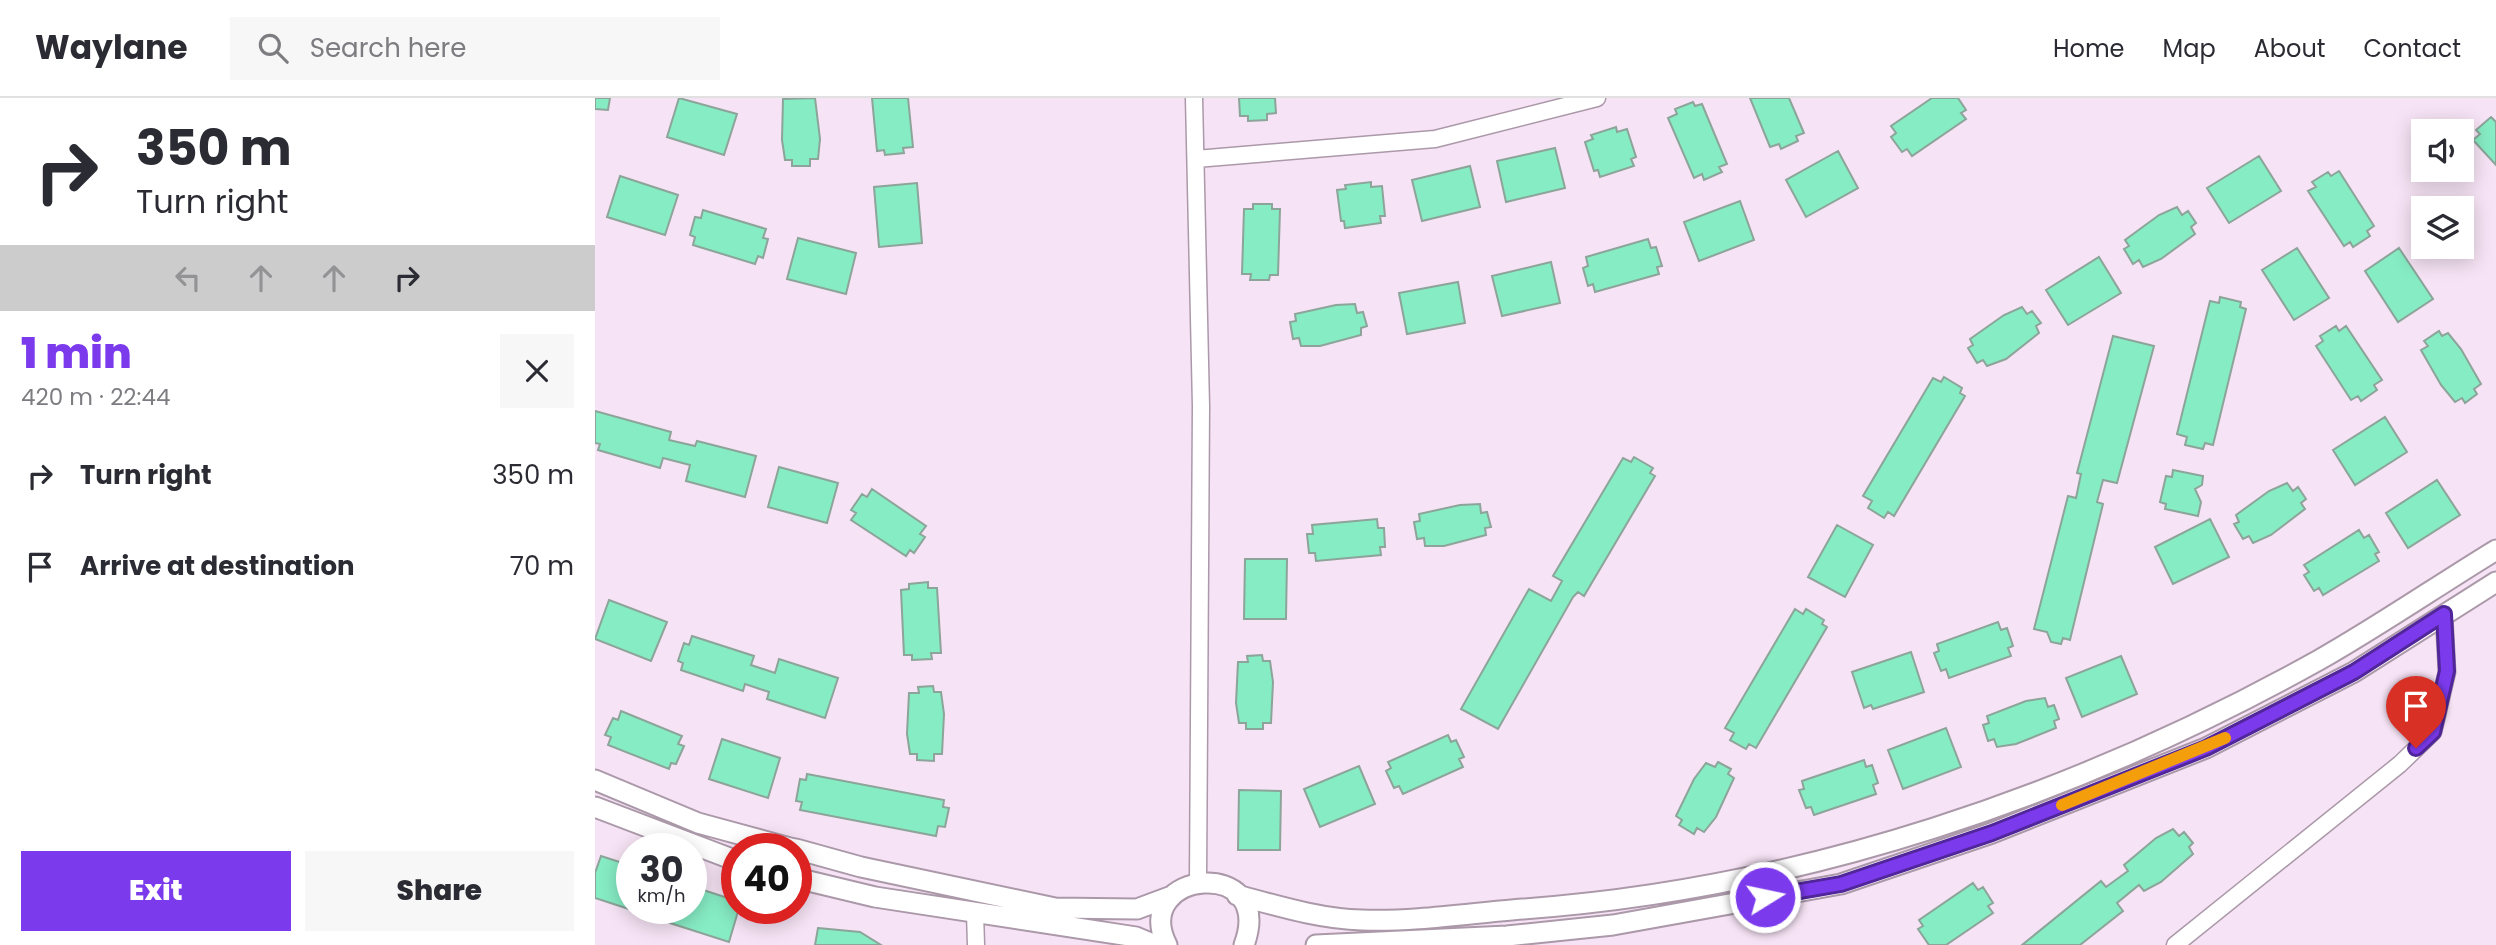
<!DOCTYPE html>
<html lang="en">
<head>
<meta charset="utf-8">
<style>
  body { margin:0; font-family:Poppins,sans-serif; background:#f7f7f7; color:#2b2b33; height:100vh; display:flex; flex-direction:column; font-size:26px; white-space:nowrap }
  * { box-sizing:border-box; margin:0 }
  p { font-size:23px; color:#7c7c81 }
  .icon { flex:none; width:38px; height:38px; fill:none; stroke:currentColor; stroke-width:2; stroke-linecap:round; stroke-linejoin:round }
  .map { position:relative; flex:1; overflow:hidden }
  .side { display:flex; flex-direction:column; background:#fff; width:595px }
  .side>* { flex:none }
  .guide { background:#fff; color:#2b2b33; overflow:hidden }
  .controls { position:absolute; left:1816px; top:21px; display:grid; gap:14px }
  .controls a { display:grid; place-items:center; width:63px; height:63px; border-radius:0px; background:#fff; box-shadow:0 4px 18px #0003; font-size:35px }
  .speed { position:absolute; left:21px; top:735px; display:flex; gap:14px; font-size:35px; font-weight:700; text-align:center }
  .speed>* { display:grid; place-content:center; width:91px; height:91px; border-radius:50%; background:#fff; box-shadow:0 4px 18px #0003; line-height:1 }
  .speed small { font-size:18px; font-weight:400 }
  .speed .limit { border:10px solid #d22; background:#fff; color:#111 }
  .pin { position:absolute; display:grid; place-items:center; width:60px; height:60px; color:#fff; margin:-72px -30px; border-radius:50% 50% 50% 0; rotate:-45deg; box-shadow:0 0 7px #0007 }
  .pin .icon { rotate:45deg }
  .me { position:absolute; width:77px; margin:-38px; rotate:80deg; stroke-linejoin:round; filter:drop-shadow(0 0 5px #0008) }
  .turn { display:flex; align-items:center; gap:24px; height:147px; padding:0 21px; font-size:32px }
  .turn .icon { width:91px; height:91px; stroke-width:2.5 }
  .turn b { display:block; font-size:49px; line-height:60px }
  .lanes { display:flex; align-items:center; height:66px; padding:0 21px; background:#0003; justify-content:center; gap:35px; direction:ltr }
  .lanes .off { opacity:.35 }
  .round { display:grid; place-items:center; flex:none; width:74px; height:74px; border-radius:0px; background:#f7f7f7 }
  .head { display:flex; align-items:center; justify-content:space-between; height:119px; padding:0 21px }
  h1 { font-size:42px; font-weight:800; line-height:52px; color:#7c3aed }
  .cta { display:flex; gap:14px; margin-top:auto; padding:14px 21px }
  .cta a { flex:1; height:80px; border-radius:0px; background:#7c3aed; color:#fff; font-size:28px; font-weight:800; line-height:80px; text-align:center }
  .cta a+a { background:#f7f7f7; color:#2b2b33 }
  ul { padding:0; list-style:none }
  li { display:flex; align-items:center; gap:21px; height:91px; padding:0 21px }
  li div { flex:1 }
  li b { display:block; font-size:26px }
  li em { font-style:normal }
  header { display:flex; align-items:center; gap:42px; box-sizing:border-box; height:98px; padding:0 35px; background:#fff; border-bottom:2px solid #e1e1e2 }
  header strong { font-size:33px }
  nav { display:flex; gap:38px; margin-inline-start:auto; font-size:24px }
  .search { width:490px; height:63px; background:#f7f7f7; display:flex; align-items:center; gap:18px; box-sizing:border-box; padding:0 24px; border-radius:0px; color:#7c7c81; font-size:26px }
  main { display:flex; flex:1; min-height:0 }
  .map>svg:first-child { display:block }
  .building { fill:#86ecc4; stroke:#8ca499; stroke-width:2 }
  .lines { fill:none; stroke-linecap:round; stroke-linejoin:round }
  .minor-casing { stroke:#ab99a9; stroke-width:19 }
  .tertiary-casing { stroke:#ab99a9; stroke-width:23 }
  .minor { stroke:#fff; stroke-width:16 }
  .tertiary { stroke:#fff; stroke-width:19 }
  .route-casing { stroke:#51269a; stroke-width:18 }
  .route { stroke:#7c3aed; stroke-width:12 }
  .slow { stroke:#f59e0b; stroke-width:12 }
</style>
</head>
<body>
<header>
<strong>Waylane</strong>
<div class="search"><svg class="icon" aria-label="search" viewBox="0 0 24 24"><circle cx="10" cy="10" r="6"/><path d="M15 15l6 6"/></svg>Search here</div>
<nav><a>Home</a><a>Map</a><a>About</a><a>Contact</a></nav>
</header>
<main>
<section class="side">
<div class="guide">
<div class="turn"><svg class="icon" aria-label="right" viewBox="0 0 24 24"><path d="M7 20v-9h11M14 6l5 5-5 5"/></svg><div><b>350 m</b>Turn right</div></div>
<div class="lanes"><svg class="icon off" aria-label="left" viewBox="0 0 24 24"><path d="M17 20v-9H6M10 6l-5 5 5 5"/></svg><svg class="icon off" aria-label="ahead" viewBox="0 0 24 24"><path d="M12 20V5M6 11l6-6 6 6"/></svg><svg class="icon off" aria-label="ahead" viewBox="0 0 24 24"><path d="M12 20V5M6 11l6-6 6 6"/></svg><svg class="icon" aria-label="right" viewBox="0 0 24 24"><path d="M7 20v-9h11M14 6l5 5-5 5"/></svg></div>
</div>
<div class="head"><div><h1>1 min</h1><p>420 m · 22:44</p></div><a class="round"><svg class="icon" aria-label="close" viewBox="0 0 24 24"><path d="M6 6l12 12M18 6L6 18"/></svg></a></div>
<ul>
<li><svg class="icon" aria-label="right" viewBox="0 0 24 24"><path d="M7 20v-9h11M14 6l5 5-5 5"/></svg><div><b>Turn right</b></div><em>350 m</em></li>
<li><svg class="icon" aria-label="arrive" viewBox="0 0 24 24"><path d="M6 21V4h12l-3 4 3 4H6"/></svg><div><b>Arrive at destination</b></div><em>70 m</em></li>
</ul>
<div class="cta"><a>Exit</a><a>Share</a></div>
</section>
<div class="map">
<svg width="1901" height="847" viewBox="0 0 1901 847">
  <rect width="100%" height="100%" fill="#f6e3f5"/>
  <path class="building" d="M0,0H15L13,12L0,11Z
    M84,0L142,16L129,57L72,39Z
    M220,0L225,41L223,61H215V68H197V62H190L187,42L188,1Z
    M277,0H313L318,49L308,50L309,55L290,57L289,52L282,53Z
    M644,0H680L681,15L672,16V22L653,23V18H645Z
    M1155,0H1194L1209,35L1201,38L1203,43L1186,51L1184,46L1175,49Z
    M1337,0H1363L1371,12L1366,15L1371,21L1317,58L1312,51L1307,54L1296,39L1301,35L1296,28Z
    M1098,4L1100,8L1107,6L1132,66L1124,69L1127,74L1109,82L1107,76L1099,80L1073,20L1082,16L1080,11Z
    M1896,19L1901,24V67L1878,42L1885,36L1881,32Z
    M1021,29L1022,34L1032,31L1041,59L1036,61L1039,68L1005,79L1003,72L999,73L990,44L998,41L996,37Z
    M960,50L970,90L911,104L902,63Z
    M1243,53L1263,90L1211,119L1191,82Z
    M1664,58L1686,93L1634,125L1612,90Z
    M875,68L885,109L827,123L817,82Z
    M1744,73L1779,128L1772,133L1775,138L1758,149L1755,144L1749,148L1713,93L1721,89L1717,84L1733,74L1736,78Z
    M25,78L83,97L70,137L12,119Z
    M776,84V89L787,88L790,118H785L786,125L750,130L749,123H746L742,92L751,91L750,87Z
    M322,85L327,145L284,149L279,89Z
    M1145,103L1159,142L1104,163L1089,124Z
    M658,106H677V111H685L683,177H675L674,182H655L656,176H647L649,111H658Z
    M1582,109L1587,117L1593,113L1601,125L1596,129L1600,136L1566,161L1548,169L1544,162L1538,166L1529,151L1534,148L1530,142L1564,117Z
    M108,112L171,131L168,140L173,141L168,160L163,158L160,166L98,147L100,139L95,137L100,119L106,120Z
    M203,140L261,155L251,196L192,181Z
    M1053,141L1056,150L1061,149L1067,168L1062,169L1064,176L1000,194L998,186L993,188L988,170L993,168L991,159Z
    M1702,150L1734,200L1699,222L1667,172Z
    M1804,150L1838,201L1803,224L1770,173Z
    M1504,159L1526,195L1473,227L1451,192Z
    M956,164L965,205L907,218L897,178Z
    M863,184L870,225L812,236L804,195Z
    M1625,199L1646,204L1645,209L1651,211L1618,347L1610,345L1608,351L1590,347L1592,339L1582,336L1615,203L1624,205Z
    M760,206L762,215L768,214L772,228L766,230V237L725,248H706L704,240L698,241L695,224L701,223L700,216L741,207Z
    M1427,209L1432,216L1437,213L1446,225L1441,228L1444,235L1411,261L1392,268L1388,262L1382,265L1373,250L1378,247L1375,241L1409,217Z
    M1741,228L1744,233L1751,228L1787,282L1779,287L1782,292L1766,303L1763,298L1756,302L1721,248L1728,243L1725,238Z
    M1844,233L1847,238L1853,235L1866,251L1886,286L1879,291L1882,296L1870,305L1867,300L1860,304L1846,287L1826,252L1833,248L1829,243Z
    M1518,238L1559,248L1522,385L1508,382L1502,404L1508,406L1475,542L1468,540L1466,546L1456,544L1452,534L1439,531L1473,398L1481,400L1486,376L1482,375Z
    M1349,279L1367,290L1365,295L1370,298L1299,418L1293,414L1289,420L1273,410L1277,403L1268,398L1338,280L1346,284Z
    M0,313L76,334L74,342L100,348L102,343L161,358L150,399L91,383L95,367L68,360L65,370L3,352L5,346L0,345Z
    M1790,319L1812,354L1760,387L1738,352Z
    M1039,359L1058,370L1055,375L1060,378L989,498L983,494L978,499L903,631L866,611L934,491L956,503L967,483L958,478L1028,360L1036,364Z
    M184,369L243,385L232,425L173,409Z
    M1578,372L1608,378L1607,387L1600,391L1606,404L1603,418L1570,411L1571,406L1565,404L1571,378L1577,379Z
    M1842,382L1865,417L1813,450L1791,415Z
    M1692,385L1698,393L1703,389L1711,401L1706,405L1710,411L1676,437L1658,445L1654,438L1648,441L1639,426L1644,424L1641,417L1674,393Z
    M277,391L331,428L325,436L330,439L319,455L315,452L311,458L256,422L261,415L256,412L267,396L272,399Z
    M885,406L886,415L892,414L896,429L890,430L891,437L849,448H830L829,440L822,441L819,424L825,423L824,416L865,407Z
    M782,421L783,430H789L790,449H785L786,457L721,463L720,455H714L712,436H718L717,427Z
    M1615,421L1634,459L1578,486L1560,449Z
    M1242,427L1278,447L1250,499L1213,479Z
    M1764,432L1769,440L1774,437L1784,454L1780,456L1784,463L1728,497L1724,490L1719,493L1709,477L1714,474L1709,467Z
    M650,461H692L691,521H649Z
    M333,484V490H342L346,555H336L337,561L317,562V557H309L306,492L314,491V486Z
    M14,502L72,524L56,563L0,541Z
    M1200,511L1208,516L1211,511L1229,522L1227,526L1232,529L1161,650L1154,646L1151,651L1135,642L1139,635L1130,630Z
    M1403,524L1406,532L1412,530L1418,548L1413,550L1416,558L1354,580L1351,571L1346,573L1339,555L1344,553L1342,546Z
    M97,538L159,558L156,567L180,575L184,561L243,580L230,620L172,601L174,594L150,586L148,593L86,572L88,565L83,563L89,545L94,547Z
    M1316,554L1329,594L1278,611L1276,607L1269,610L1257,574Z
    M667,557L668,563H675L678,584L676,625H668V631H651V625H644L641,605L643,564H653L652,558Z
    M1526,558L1542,596L1487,619L1471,580Z
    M338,588L339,594H346L349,616L347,656H339V663L322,662V656H315L312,636L314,595H324L323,589Z
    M1450,600L1453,609L1459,607L1464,621L1459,623L1461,630L1421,646L1402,649L1399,641L1393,643L1388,627L1394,625L1392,618L1431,603Z
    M26,613L87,638L83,646L89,648L81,666L76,665L74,671L13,647L16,639L10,637L18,620L23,622Z
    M1351,630L1366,669L1308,691L1293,652Z
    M853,637L856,644L861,642L869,659L864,661L868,669L808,696L804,688L799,690L791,673L796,670L793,664Z
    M127,641L185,660L173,700L114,681Z
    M1269,662L1271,669L1277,667L1283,685L1278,687L1281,696L1219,717L1216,709L1211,710L1204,692L1209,691L1207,683Z
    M1123,664L1136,671L1133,676L1139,680L1121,719L1109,734L1102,730L1099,736L1084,727L1087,722L1081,718L1099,681L1111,665L1120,669Z
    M764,668L780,706L725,729L709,691Z
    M212,676L349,702L348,709L354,710L350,729L343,728L341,738L205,712L207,704L201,703L205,681L211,682Z
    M644,692L686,693L685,752H643Z
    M1578,731L1584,738L1589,734L1598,745L1594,749L1598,756L1566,784L1549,793L1544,787L1522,805L1528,813L1485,847H1427L1506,783L1511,789L1533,773L1529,767L1561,740Z
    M6,758L37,768V812L0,800V775Z
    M1378,785L1383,792L1388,789L1398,805L1393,808L1398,815L1351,847H1334L1323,831L1328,828L1324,822Z
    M96,788L142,803V810H144L134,844L75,825L80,810H96Z
    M223,830L265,834L286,847H220Z"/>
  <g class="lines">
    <defs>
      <path id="minor" d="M599,0L606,308L603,783
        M601,61L840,41L1002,0
        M380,815L381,847
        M1580,847L1805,666L1838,634L1852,574L1849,517"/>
      <path id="tertiary" d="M0,682L103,725L199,751
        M0,709L142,763
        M201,751L266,769L460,810L542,811L577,798
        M201,780L280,799L541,839L560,847
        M642,797C683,808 725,821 767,822C820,824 876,815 928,811C1207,791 1480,698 1724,562C1784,528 1842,488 1901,452
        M572,847C534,772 682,757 649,847
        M721,847L912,838L1018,827L1246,786L1397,735L1611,650L1759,574L1901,484"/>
    </defs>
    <use href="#minor" class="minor-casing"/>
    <use href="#tertiary" class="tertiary-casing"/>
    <use href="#minor" class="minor"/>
    <use href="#tertiary" class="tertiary"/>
  </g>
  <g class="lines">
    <defs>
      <path id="route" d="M1170,799L1246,786L1397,735L1611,650L1759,574L1849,516L1852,573L1838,634L1821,650"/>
    </defs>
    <use href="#route" class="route-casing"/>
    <use href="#route" class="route"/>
    <path class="slow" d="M1467,707L1630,640"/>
  </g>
</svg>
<div class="controls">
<a><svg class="icon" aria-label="sound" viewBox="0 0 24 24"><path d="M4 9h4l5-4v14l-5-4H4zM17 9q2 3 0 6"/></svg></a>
<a><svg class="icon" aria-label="layers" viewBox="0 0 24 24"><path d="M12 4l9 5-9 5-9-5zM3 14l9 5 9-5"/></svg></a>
</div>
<div class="speed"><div>30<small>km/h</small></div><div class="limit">40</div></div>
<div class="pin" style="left:1821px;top:650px;background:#d93025"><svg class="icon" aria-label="arrive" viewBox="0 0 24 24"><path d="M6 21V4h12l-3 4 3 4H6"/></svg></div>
<svg class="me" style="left:1170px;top:799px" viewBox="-20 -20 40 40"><circle r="17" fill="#7c3aed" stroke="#fff" stroke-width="3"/><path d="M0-11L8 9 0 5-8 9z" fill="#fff"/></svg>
</div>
</main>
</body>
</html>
